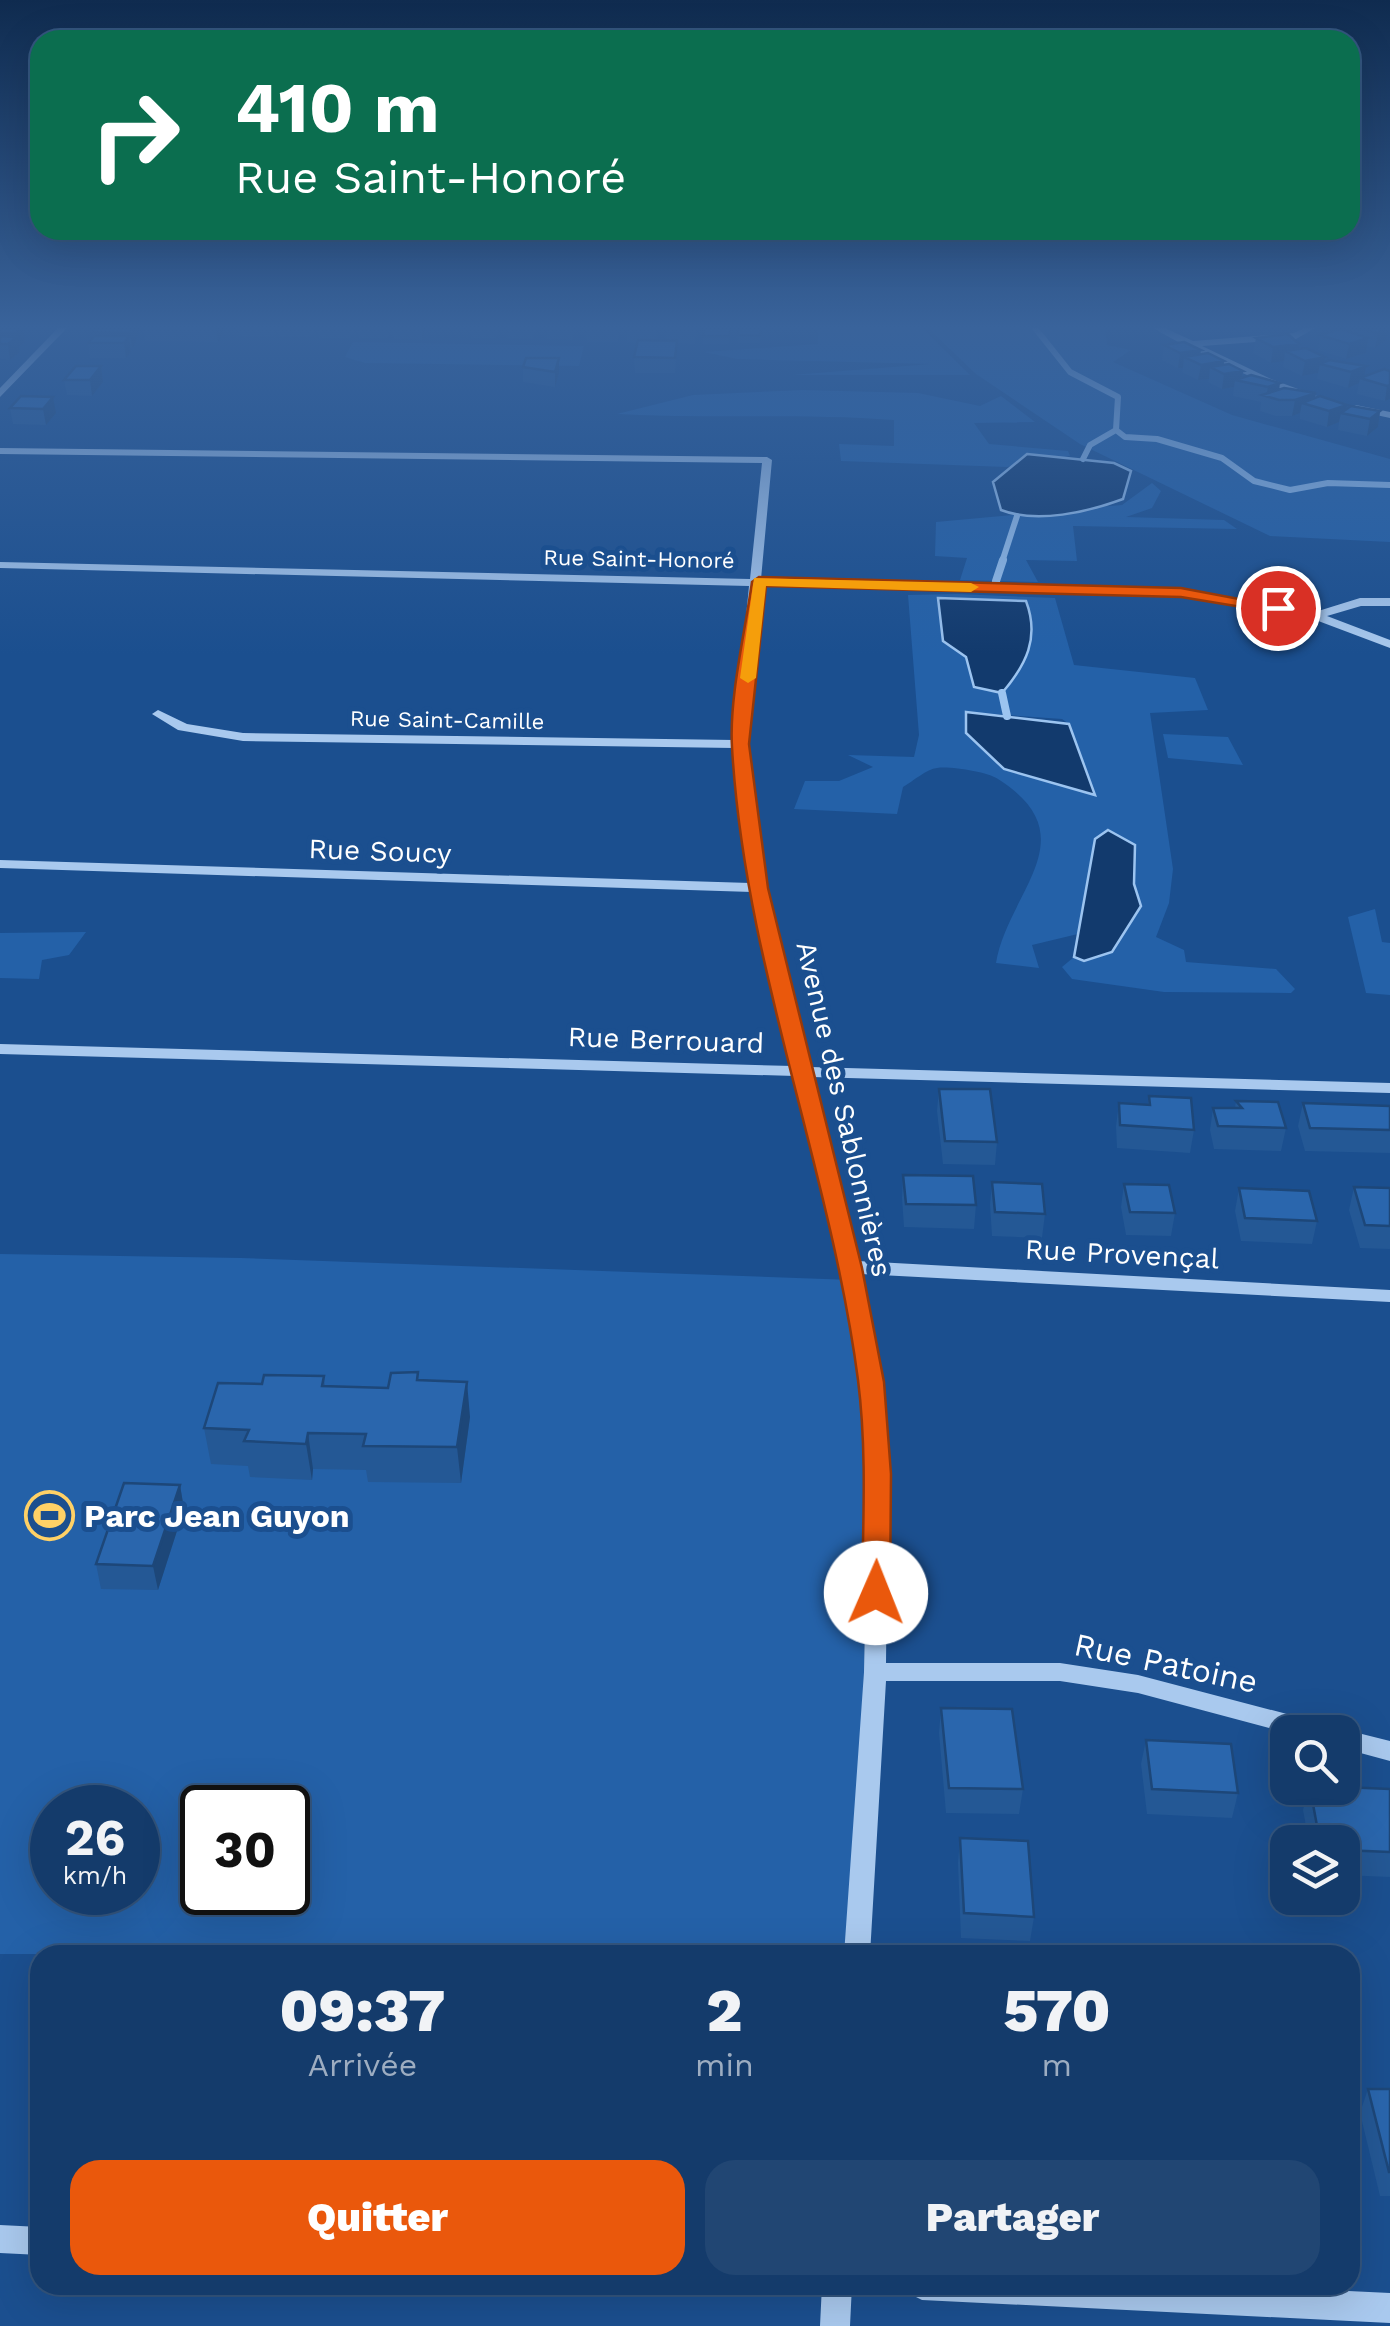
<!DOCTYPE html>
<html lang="fr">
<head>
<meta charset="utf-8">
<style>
  body { margin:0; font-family:"Work Sans",sans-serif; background:#214673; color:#f1f3f6; height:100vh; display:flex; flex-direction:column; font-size:38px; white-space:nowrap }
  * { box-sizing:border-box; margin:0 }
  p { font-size:32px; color:#9dadc1 }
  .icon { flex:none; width:55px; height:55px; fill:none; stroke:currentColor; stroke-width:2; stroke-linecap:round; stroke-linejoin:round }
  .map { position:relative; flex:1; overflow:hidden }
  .drawer { position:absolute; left:30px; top:1945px; width:1330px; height:350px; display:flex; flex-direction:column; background:#143b6b; border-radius:30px; box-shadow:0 10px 40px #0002,0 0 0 2px #33557e }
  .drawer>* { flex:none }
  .top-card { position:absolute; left:30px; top:30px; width:1330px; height:210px; border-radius:30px; box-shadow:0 10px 40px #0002,0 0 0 2px #33557e; background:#0b6e4f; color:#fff; overflow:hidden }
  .tools { position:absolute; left:1270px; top:1715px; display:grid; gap:20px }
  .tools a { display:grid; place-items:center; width:90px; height:90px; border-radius:20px; background:#143b6b; box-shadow:0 10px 40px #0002,0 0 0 2px #33557e; font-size:50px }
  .speed { position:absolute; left:30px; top:1785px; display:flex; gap:20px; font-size:50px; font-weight:700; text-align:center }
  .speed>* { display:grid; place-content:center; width:130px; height:130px; border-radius:50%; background:#143b6b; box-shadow:0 10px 40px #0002,0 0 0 2px #33557e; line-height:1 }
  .speed small { font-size:25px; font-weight:400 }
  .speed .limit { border:5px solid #111; border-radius:15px; background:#fff; color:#111 }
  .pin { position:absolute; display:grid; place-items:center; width:85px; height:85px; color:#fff; margin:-42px; border:5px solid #fff; border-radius:50%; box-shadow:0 2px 10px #0007 }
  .me { position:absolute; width:110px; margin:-55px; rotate:1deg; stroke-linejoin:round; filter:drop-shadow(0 0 8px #0008) }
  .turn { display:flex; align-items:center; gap:35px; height:210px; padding:0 40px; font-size:45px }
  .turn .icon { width:130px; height:130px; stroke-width:2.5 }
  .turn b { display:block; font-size:70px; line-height:85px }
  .eta { display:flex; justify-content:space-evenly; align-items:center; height:170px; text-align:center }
  .eta b { font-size:60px; font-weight:800; line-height:70px }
  .action { display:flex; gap:20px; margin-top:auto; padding:20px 40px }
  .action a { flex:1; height:115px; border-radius:30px; background:#ea580c; color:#fff; font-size:40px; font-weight:800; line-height:115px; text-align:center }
  .action a+a { background:#214673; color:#f1f3f6 }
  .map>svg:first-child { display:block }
  .green { fill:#2461a8; fill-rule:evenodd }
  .water { fill:#123a6d; stroke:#9cc4f0; stroke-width:2.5 }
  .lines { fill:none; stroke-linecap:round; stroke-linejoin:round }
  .stream-far1 { stroke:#9cc4f0; stroke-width:6 }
  .stream { stroke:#9cc4f0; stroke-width:8 }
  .minor { fill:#a9c9ee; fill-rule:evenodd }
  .wall { fill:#245895 }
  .shaded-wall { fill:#1d4779 }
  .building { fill:#2a66ad; stroke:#1d4779; stroke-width:2.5 }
  .route { fill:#ea580c; stroke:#983908; stroke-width:2.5 }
  .slow { fill:#f59e0b }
  .labels { text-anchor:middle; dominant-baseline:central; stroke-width:10; stroke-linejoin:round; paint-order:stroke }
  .far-street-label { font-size:22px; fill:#fff; stroke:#1b4f8f }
  .street-label { font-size:28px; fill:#fff; stroke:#1b4f8f }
  .near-poi-label { font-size:32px; font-weight:bold; fill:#fff; stroke:#1b4f8f; text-anchor:start }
  .near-street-label { font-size:32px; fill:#fff; stroke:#1b4f8f }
</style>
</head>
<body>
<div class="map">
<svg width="1390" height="2326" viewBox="0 0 1390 2326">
  <rect width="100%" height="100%" fill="#1b4f8f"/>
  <path class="green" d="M837,328H922L970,375H792L931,364L737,359L704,352L818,344V330Z
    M928,328H1105L1107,345L1131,350L1113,362L1232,415L1390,459V542L1270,536L1080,444L976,374Z
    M353,342L584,346L579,366L365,363L345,357Z
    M803,390L918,393L980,406L1001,396L1035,422L974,423L989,444L1068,451L1070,456L1007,467L841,461L839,444L894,446V420C800,413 710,419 617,414L693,395Z
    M1152,483L1161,491L1152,508L1126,517L1224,520L1237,529L1073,526L1077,561L1026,560L1038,582L960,580L967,558L935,556L936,522L1122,505Z
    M957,594L1055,598L1074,665L1195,678L1208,710L1150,713L1173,869L1169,903L1156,937L1184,950L1186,962L1276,969L1295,989L1291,993L1164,992L1072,979L1062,967L1074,957L1084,961L1134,884L1135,846L1088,882L1082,933L1032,945L1039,968L996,963C1007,893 1090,837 998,779C987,772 951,766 937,768C927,769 913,781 903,787L897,814L794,809L805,781H839L873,767L848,755L914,757L919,735L908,595ZM938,598L1002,693L974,687L966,657L943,641ZM966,712L1062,719L1069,724L1094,795L966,733Z
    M1163,734L1228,737L1243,765L1168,758Z
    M1375,909L1382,942L1390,943V995L1366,993L1348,917Z
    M86,932L69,955L42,960L39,979L0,978V933Z
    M0,1254L241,1258L852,1280L871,1382L857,1955L0,1954ZM52,1808H138V1892H52ZM202,1808H288V1892H202Z"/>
  <path class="water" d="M1027,454L1114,463L1131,471L1123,499C1088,512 1037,524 1001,510L993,482Z
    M938,598L1026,601C1040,638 1026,665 1002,693L974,687L966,657L943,641Z
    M966,712L1069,724L1095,795L1004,769L966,733Z
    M1108,830L1135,845L1134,884L1141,906L1112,952L1084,961L1074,957L1095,839Z"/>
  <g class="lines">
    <path class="stream-far1" d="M1035,328L1070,372L1118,397L1116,430L1125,437L1157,439L1222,458L1254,481L1290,490L1328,483L1390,485
      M1083,459L1090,445L1116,430
      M1002,562L1017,516"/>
    <path class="stream" d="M996,581L1003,560
      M1002,693L1007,716"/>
    <path class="minor" d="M58,328H67L0,397V388Z
      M1154,328H1165L1193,341L1294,333L1304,328H1315L1296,339L1202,346L1271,379L1317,396C1298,403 1175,343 1154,328Z
      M1356,405L1390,412V418L1353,410L1351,408Z
      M0,448L767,457L772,460L761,579L1181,589L1315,612L1360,598H1390V606H1361L1327,616L1390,640V648L1313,619L1181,595L761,586L747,744L765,888L810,1067L1390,1083V1093L812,1077L858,1261L1390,1290V1302L861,1274L881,1382L888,1474L886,1663H1060L1138,1675L1321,1723L1329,1725L1332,1732L1288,1733L1138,1693L1060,1681H886L870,1955H844L864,1672L868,1474L861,1382L841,1267L795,1076L0,1054V1044L793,1066L752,892L0,868V860L750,883L734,748L243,741L178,730L152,714L158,710L187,724L243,733L734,740L749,586L0,568V562L750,579L762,463L0,454Z
      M1342,1729L1390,1741V1761L1342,1748V1732H1333Z
      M0,2225L40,2227V2255L0,2253Z
      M822,2285H852L850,2326H820Z
      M907,2285H1220L1390,2293V2323L922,2300L912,2295Z"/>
  </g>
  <path class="wall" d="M0,328H45H22L25,342L19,347L20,352L10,360L0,359Z
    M95,328H142L136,336V342L131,348V352L126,358H90L88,343L93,337L92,332Z
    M143,328H223V334L218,342L145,341Z
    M238,328H277L272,337L239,336Z
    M278,328H316V329L311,337H279Z
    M318,328H355V330L350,338H319Z
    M358,328H391V330L387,338H359Z
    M393,328H427V330L422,340L394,339Z
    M470,328H498V332L496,338H471Z
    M508,328H535V332L533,339L508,338Z
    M547,328H574L572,340L547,339Z
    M586,328H619L618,342H587Z
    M627,328H657L656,341H666V328H696L695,344L677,343L675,373H635L634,357L637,343L627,342Z
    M731,328L729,344H703V336Z
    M739,328H761L760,343H738Z
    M1349,328H1388L1386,340L1375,348L1367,346L1366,353L1346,359L1318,350L1320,335L1348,332Z
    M1256,338L1298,350L1324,362L1366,366L1364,376L1384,369L1390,399L1385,401L1357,394L1359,383L1348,388L1317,379L1318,373L1302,376L1283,367L1284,361L1271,363L1253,353Z
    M1164,345L1224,361V365L1243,371L1242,378L1279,389L1316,393L1315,398L1347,405L1346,410L1380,411L1378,427L1367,436L1338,430L1339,422L1327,427L1300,419V413L1292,416H1276L1260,411L1261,402L1233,396L1234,387L1222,389L1208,382L1209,379L1198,380L1182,372L1183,368H1178L1162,360Z
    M559,358V373L555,387L523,382V367Z
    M101,366L103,382L92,396L67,395L64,380Z
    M21,396L56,413L46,425L13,424L10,408Z
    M939,1089L997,1142L995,1165L943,1164L937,1111Z
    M1149,1096L1194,1130L1190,1153L1117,1148L1116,1126L1119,1103L1148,1105Z
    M1236,1101L1286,1128L1281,1151L1214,1149L1210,1130L1213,1108H1235Z
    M1303,1103L1390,1106V1153L1305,1151L1298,1126Z
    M903,1175L976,1205L974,1229L904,1227L902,1198Z
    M992,1182L1045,1214L1042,1238L992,1236L990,1205Z
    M1124,1184L1175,1213L1171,1236L1126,1235L1121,1207Z
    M1354,1187L1390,1188V1249L1360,1248L1349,1210Z
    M1239,1188L1317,1221L1312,1244L1241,1241L1235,1211Z
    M324,1376L325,1386L388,1388L419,1380L470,1417L461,1483L368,1482L366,1470L313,1469L312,1480L250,1477L248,1466L211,1464L204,1428L262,1384Z
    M180,1485L184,1509L158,1590L101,1589L96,1564Z
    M941,1708L1023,1789L1019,1814L946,1813L939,1733Z
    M1146,1740L1238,1793L1232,1818L1147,1814L1141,1764Z
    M1309,1788L1390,1789V1877L1342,1875V1842H1309L1303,1810Z
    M960,1838L1034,1917L1030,1941L961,1938L958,1863Z
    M1368,2089H1390V2196H1380L1360,2113Z"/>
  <path class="shaded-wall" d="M22,328L25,342L19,347L20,352L10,360L8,344L15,339L14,334Z
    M133,328H142L136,336V342L132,348L130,333Z
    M216,328H223V334L218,342Z
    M422,328H427L422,340Z
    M1384,328H1388L1386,340L1375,348L1378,333Z
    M129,336L131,352L126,358L124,343Z
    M1368,338L1366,353L1346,359L1349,344Z
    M1299,344L1297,357L1285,351L1284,361L1271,363L1273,347Z
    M1201,350L1199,364L1184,357L1183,368H1178L1180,353Z
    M1325,357L1324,365L1320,364L1318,373L1302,376L1305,361Z
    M559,358V373L555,387V372Z
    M1224,361L1223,373L1210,367L1209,379L1198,380L1201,365Z
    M101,366L103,382L92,396L90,380Z
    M1366,366L1364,379L1360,378L1359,383L1348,388L1351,372Z
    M1243,371L1241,382L1235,380L1234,387L1222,389L1224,374Z
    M1280,383L1278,399L1266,396L1268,387Z
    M1390,385V399L1385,401L1387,386Z
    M1316,393L1313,406L1302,403L1300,413L1292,416L1295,400Z
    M53,397L56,413L46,425L43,409Z
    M1347,405L1345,414L1341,413L1339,422L1327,427L1329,411Z
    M1380,411L1378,427L1367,436L1370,419Z
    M467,1382L470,1417L461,1483L457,1447Z
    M308,1433L313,1469L312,1480L306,1444Z
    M180,1485L184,1509L158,1590L153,1566Z"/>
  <path class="building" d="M0,328H21L14,334L0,333Z
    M95,328H133L130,333L92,332Z
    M704,328H731L729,336H703Z
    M739,328H761L760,336L738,335Z
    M1352,328H1384L1378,333Z
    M1340,329L1368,338L1349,344L1320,335Z
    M1288,334L1299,344L1273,347L1256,338Z
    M0,336L17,337L8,344H0Z
    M94,336H129L124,343H88Z
    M638,340L677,341L675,358L634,357Z
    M1184,342L1201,350L1180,353L1164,345Z
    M1306,348L1325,357L1305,361L1285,351Z
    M1208,353L1224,361L1201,365L1184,357Z
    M526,358H559L555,372L523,367Z
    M1329,360L1366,366L1351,372L1320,364Z
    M1229,364L1243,371L1224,374L1210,367Z
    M76,366H101L90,380H64Z
    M1384,369L1390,371V385L1387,386L1360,378Z
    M1251,375L1280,383L1268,387L1235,380Z
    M1284,388L1316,393L1295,400H1279L1262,395Z
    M21,396L53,397L43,409L10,408Z
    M1320,396L1347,405L1329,411L1302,403Z
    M1351,406L1380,411L1370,419L1341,413Z
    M939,1089H990L997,1142L945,1141Z
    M1149,1096L1191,1098L1194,1130L1120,1125L1119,1103L1150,1105Z
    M1236,1101L1278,1102L1286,1128L1218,1126L1213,1108H1242Z
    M1303,1103L1390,1106V1130L1310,1128Z
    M903,1175L973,1176L976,1205L906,1204Z
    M992,1182L1042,1184L1045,1214L995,1212Z
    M1124,1184L1169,1185L1175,1213L1130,1212Z
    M1354,1187L1390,1188V1226L1365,1225Z
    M1239,1188L1309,1191L1317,1221L1245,1218Z
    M418,1372L417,1380L467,1382L457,1447L363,1446L366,1434L308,1433L306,1444L244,1441L249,1430L204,1428L218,1383L262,1384L264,1375L324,1376L322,1386L388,1388L391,1373Z
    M124,1483L180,1485L153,1566L96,1564Z
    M941,1708L1012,1709L1023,1789L949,1788Z
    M1146,1740L1231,1744L1238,1793L1152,1789Z
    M1342,1787L1390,1789V1852L1342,1850V1842H1320L1310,1788Z
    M960,1838L1028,1841L1034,1917L964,1913Z
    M962,1952L1019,1955H962Z
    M1368,2089H1390V2172H1389Z"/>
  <linearGradient id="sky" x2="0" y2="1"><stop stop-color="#0f2b4f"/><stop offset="0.5" stop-color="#39639b"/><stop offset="1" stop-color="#39639b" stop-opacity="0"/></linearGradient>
  <rect width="1390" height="654" fill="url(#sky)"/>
  <path class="route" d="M759,577L1181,588L1286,608L1278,613L1181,597L766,586L749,744L768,888L862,1268L884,1382L891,1474L890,1593L886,1601H866L862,1593C863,1523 867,1451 858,1380C830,1167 744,963 732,747C729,697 745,633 752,582Z"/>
  <path class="slow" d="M754,578L971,583L979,587L971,592L766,586L756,678L748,683L740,678Z"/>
  <defs>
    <symbol id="stadium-ring" viewBox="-11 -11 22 22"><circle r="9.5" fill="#1b4f8f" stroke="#ffd166" stroke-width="1.5"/><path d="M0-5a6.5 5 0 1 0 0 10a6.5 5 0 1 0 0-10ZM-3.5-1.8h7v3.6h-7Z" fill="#ffd166"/></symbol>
  </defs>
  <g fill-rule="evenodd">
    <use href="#stadium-ring" x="22" y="1488" width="55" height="55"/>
  </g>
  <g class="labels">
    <g class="far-street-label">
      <text transform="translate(639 559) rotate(1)">Rue Saint-Honoré</text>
      <text transform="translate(447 720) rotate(1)">Rue Saint-Camille</text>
    </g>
    <g class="street-label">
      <text transform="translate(380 851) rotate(2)">Rue Soucy</text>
      <text transform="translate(666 1040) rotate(2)">Rue Berrouard</text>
      <text transform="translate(844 1109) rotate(77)">Avenue des Sablonnières</text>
      <text transform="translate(1122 1254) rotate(3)">Rue Provençal</text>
    </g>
    <g class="near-poi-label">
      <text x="84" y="1516">Parc Jean Guyon</text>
    </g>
    <g class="near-street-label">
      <text transform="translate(1166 1663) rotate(12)">Rue Patoine</text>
    </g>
  </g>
</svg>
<div class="tools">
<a><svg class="icon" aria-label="search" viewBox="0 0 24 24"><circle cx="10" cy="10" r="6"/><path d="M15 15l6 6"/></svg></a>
<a><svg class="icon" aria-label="layers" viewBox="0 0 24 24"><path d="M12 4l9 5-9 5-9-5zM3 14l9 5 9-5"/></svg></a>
</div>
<div class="speed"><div>26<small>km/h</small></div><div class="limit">30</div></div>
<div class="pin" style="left:1278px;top:608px;background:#d93025"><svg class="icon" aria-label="arrive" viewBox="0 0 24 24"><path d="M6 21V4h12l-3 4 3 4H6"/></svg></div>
<svg class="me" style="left:876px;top:1593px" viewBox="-20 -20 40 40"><circle r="19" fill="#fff"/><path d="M0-13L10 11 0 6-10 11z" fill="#ea580c"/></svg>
<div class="top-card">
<div class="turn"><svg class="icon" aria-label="right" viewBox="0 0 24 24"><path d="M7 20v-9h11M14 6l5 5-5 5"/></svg><div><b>410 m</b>Rue Saint-Honoré</div></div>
</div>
<section class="drawer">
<div class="eta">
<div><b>09:37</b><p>Arrivée</p></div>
<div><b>2</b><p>min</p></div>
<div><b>570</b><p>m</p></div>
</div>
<div class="action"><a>Quitter</a><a>Partager</a></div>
</section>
</div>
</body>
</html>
